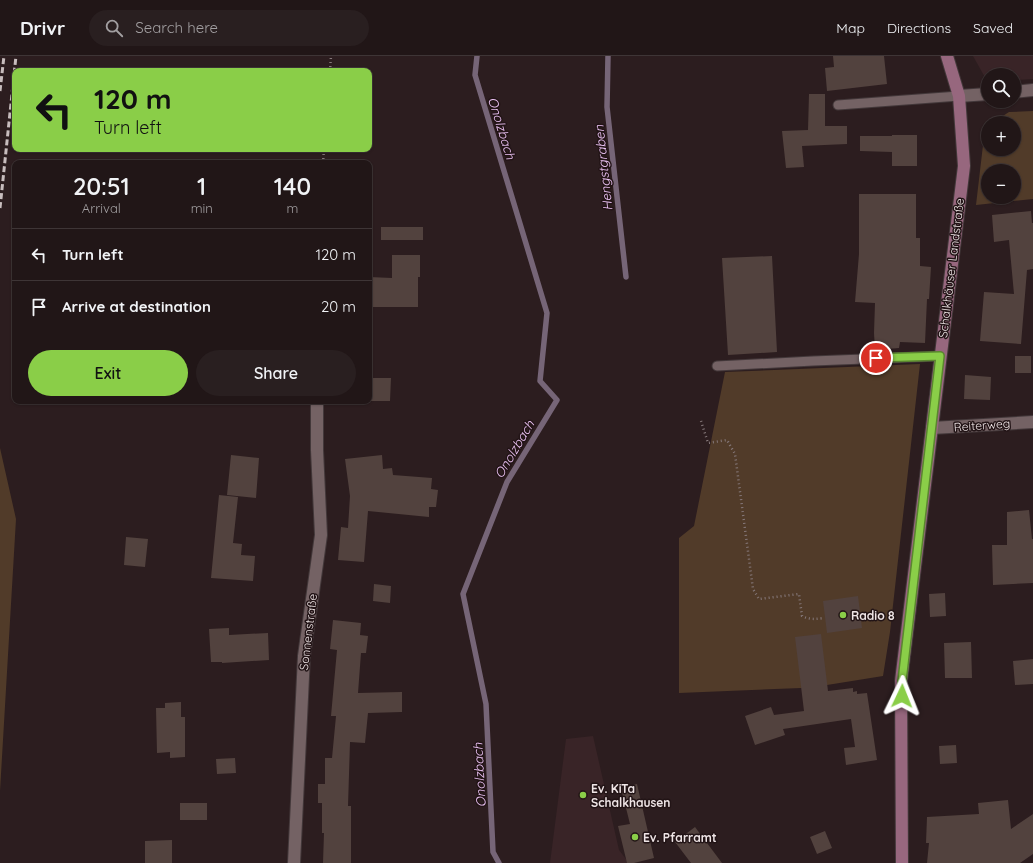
<!DOCTYPE html>
<html lang="en">
<head>
<meta charset="utf-8">
<style>
  body { margin:0; font-family:Quicksand,sans-serif; background:#291f20; color:#f1f3f6; height:100vh; display:flex; flex-direction:column; font-size:15px; white-space:nowrap }
  * { box-sizing:border-box; margin:0 }
  p { font-size:13px; color:#a29fa1 }
  .icon { flex:none; width:22px; height:22px; fill:none; stroke:currentColor; stroke-width:2; stroke-linecap:round; stroke-linejoin:round }
  .map { position:relative; flex:1; overflow:hidden }
  .side { position:absolute; left:12px; top:104px; width:360px; height:244px; display:flex; flex-direction:column; background:#211617; border-radius:8px; box-shadow:0 1px 3px #0004,0 0 0 1px #3e3536 }
  .side>* { flex:none }
  .hud { position:absolute; left:12px; top:12px; width:360px; height:84px; border-radius:8px; box-shadow:0 1px 3px #0004,0 0 0 1px #3e3536; background:#8ace48; color:#111; overflow:hidden }
  .fabs { position:absolute; left:981px; top:12px; display:grid; gap:8px }
  .fabs a { display:grid; place-items:center; width:40px; height:40px; border-radius:50%; background:#211617; box-shadow:0 1px 3px #0004,0 0 0 1px #3e3536; font-size:20px }
  .pin { position:absolute; display:grid; place-items:center; width:34px; height:34px; color:#fff; margin:-17px; border:2px solid #fff; border-radius:50%; box-shadow:0 1px 4px #0007 }
  .me { position:absolute; width:44px; margin:-22px; rotate:2deg; stroke-linejoin:round; filter:drop-shadow(0 0 3px #0008) }
  .turn { display:flex; align-items:center; gap:14px; height:84px; padding:0 16px; font-size:18px }
  .turn .icon { width:52px; height:52px; stroke-width:2.5 }
  .turn b { display:block; font-size:28px; line-height:34px }
  .eta { display:flex; justify-content:space-evenly; align-items:center; height:68px; text-align:center }
  .eta b { font-size:24px; font-weight:600; line-height:28px }
  .button { display:flex; gap:8px; margin-top:auto; padding:8px 16px }
  .button a { flex:1; height:46px; border-radius:24px; background:#8ace48; color:#111; font-size:16px; font-weight:600; line-height:46px; text-align:center }
  .button a+a { background:#291f20; color:#f1f3f6 }
  ul { padding:0; list-style:none }
  li { display:flex; align-items:center; gap:12px; height:52px; padding:0 16px; border-top:1px solid #3e3536 }
  li div { flex:1 }
  li b { display:block; font-size:15px }
  li em { font-style:normal }
  header { display:flex; align-items:center; gap:24px; box-sizing:border-box; height:56px; padding:0 20px; background:#211617; border-bottom:1px solid #3e3536 }
  header strong { font-size:19px }
  nav { display:flex; gap:22px; margin-inline-start:auto; font-size:14px }
  .search { width:280px; height:36px; background:#291f20; display:flex; align-items:center; gap:10px; box-sizing:border-box; padding:0 14px; border-radius:22px; color:#a29fa1; font-size:15px }
  .map>svg:first-child { display:block }
  .built { fill:#392427 }
  .green { fill:#513b29; fill-rule:evenodd }
  .lines { fill:none; stroke-linecap:round; stroke-linejoin:round }
  .stream { stroke:#766577; stroke-width:5.5 }
  .building { fill:#52423e }
  .service-casing { stroke:#43383a; stroke-width:11 }
  .minor-casing { stroke:#43383a; stroke-width:14 }
  .secondary-casing { stroke:#43383a; stroke-width:14 }
  .path { stroke:#86797b; stroke-width:2.5; stroke-dasharray:1 3; stroke-linecap:butt }
  .service { stroke:#746264; stroke-width:9 }
  .minor { stroke:#746264; stroke-width:12 }
  .secondary { stroke:#97677e; stroke-width:12 }
  .rail { stroke:#c8bdbe; stroke-width:3; stroke-dasharray:6 3; stroke-linecap:butt }
  .route-casing { stroke:#5a862f; stroke-width:10 }
  .route { stroke:#8ace48; stroke-width:7 }
  .poi-dot { fill:#8ace48; stroke:#221416; stroke-width:1.5 }
  .labels { text-anchor:middle; dominant-baseline:central; stroke-width:3; stroke-linejoin:round; paint-order:stroke }
  .street-label { font-size:12px; fill:#efe5e6; stroke:#221416 }
  .poi-label { font-size:12px; font-weight:bold; fill:#efe5e6; stroke:#221416; text-anchor:start }
  .water-label { font-size:13px; font-style:italic; fill:#eec5f7; stroke:#221416 }
</style>
</head>
<body>
<header>
<strong>Drivr</strong>
<div class="search"><svg class="icon" aria-label="search" viewBox="0 0 24 24"><circle cx="10" cy="10" r="6"/><path d="M15 15l6 6"/></svg>Search here</div>
<nav><a>Map</a><a>Directions</a><a>Saved</a></nav>
</header>
<div class="map">
<svg width="1033" height="807" viewBox="0 0 1033 807">
  <rect width="100%" height="100%" fill="#2c1d1f"/>
  <path class="built" d="M973,0H1033V23L1014,24V19H988L987,25Z
    M593,680L619,794L629,807H550L566,683Z"/>
  <path class="green" d="M1033,55V143L976,149L985,72L988,70V93H1014V67H992L1009,56ZM988,115H1014V141H988Z
    M920,308L890,576L883,620L827,629L801,632L679,637V482L694,470L725,316Z
    M0,392L16,463L0,735Z"/>
  <g class="lines">
    <path class="stream" d="M477,0L475,19L547,257L540,325L557,344L507,426L463,538L486,648L493,796L499,807
      M608,0L607,51L626,221"/>
  </g>
  <path class="building" d="M833,0H884L887,28L827,35L825,12L834,11Z
    M809,38H825V70H847V88L802,90L804,111L786,112L782,75L808,74Z
    M892,79H917V110H892V96L860,95V80H892Z
    M859,138H916V182H920V210L931,211L929,243H927L925,287L900,286L899,292L875,294L874,277L875,247L855,246L859,198Z
    M1031,155L1032,167H1033V213L1027,214L1021,288L980,285L984,236L1014,238L1009,184L994,186L992,159Z
    M381,171H423V184H381Z
    M392,199H420V221H418V251H369V221L392,222Z
    M772,200L777,296L728,299L722,202Z
    M1015,300H1031V317H1015Z
    M965,319L991,321L990,344L964,343Z
    M369,322H391L390,345H369Z
    M231,399L259,402L256,442L227,439Z
    M382,399L383,413L392,412L393,419L432,422L431,433L438,434L436,451H429V461L368,455L364,506L338,504L341,471L348,472L350,440L345,403Z
    M219,439L238,441L233,487L242,488L241,499L255,500L253,525L211,522Z
    M1029,454L1032,483H1033V527L993,529L992,489H1007V456Z
    M126,481L148,483L145,511L124,509Z
    M374,528L391,530L390,547L373,545Z
    M945,537L946,560L930,561L929,538Z
    M858,540L862,572L827,577L823,545Z
    M333,564L361,567L360,579L368,580L366,597H361L358,637L402,636V656L368,657L365,687L350,686L348,750H351V807H323L324,777H322V747H318V728H325V702H332L336,660H331L337,594L330,593Z
    M229,572V579L268,577L269,604L222,607V606H211L209,573Z
    M821,578L828,635L853,632V636L857,635V638L867,637L877,704L846,709L844,692L855,691L851,663L783,673L785,679L755,689L745,660L771,651L774,659L804,655L795,581Z
    M971,586L972,622H945L944,587Z
    M1033,603V628L1015,629L1013,605Z
    M181,646V661H185V701L170,702V696L157,697L156,652H165V647Z
    M956,689L957,707L940,708L939,690Z
    M235,702L236,717L217,718L216,703Z
    M637,728L654,802L634,807H627L618,770L630,768L621,732Z
    M1008,744L1011,773L1033,758V798L1020,807H927L929,787H926L927,761L979,758L978,747Z
    M180,747H207V764H180Z
    M695,771L722,807H691L675,786Z
    M825,775L832,792L817,798L810,781Z
    M172,784V807H145V785Z"/>
  <g class="lines">
    <defs>
      <path id="service" d="M838,49L959,40
        M717,310L813,305L940,300"/>
      <path id="minor" d="M1014,36L1033,34
        M959,40L988,38
        M932,372L1033,366
        M294,807L304,600L321,479L317,394V345"/>
      <path id="secondary" d="M902,807L901,625L964,110L959,40L947,0"/>
    </defs>
    <use href="#service" class="service-casing"/>
    <use href="#minor" class="minor-casing"/>
    <use href="#secondary" class="secondary-casing"/>
    <path class="path" d="M330,15L331,0
      M323,107L324,93
      M701,365L708,387L727,384L735,398L753,533L759,543L799,538L802,560C810,564 816,563 824,562"/>
    <use href="#service" class="service"/>
    <use href="#minor" class="minor"/>
    <use href="#secondary" class="secondary"/>
    <path class="rail" d="M0,35L4,0
      M0,152L16,0"/>
  </g>
  <g class="lines">
    <defs>
      <path id="route" d="M876,302L940,300L902,625V640"/>
    </defs>
    <use href="#route" class="route-casing"/>
    <use href="#route" class="route"/>
  </g>
  <g class="poi-dot">
    <circle cx="843" cy="559" r="4"/>
    <circle cx="583" cy="739" r="4"/>
    <circle cx="635" cy="781" r="4"/>
  </g>
  <g class="labels">
    <g class="street-label">
      <text transform="translate(951 212) rotate(-83)">Schalkhäuser Landstraße</text>
      <text transform="translate(982 369) rotate(-4)">Reiterweg</text>
      <text transform="translate(308 576) rotate(-83)">Sonnenstraße</text>
    </g>
    <g class="poi-label">
      <text x="851" y="559">Radio 8</text>
      <text x="591" y="732">Ev. KiTa<tspan x="591" dy="14">Schalkhausen</tspan></text>
      <text x="643" y="781">Ev. Pfarramt</text>
    </g>
    <g class="water-label">
      <text transform="translate(502 72) rotate(73)">Onolzbach</text>
      <text transform="translate(603 112) rotate(-96)">Hengstgraben</text>
      <text transform="translate(514 393) rotate(-59)">Onolzbach</text>
      <text transform="translate(479 719) rotate(-93)">Onolzbach</text>
    </g>
  </g>
</svg>
<div class="fabs">
<a><svg class="icon" aria-label="search" viewBox="0 0 24 24"><circle cx="10" cy="10" r="6"/><path d="M15 15l6 6"/></svg></a>
<a>+</a>
<a>−</a>
</div>
<div class="pin" style="left:876px;top:302px;background:#d93025"><svg class="icon" aria-label="arrive" viewBox="0 0 24 24"><path d="M6 21V4h12l-3 4 3 4H6"/></svg></div>
<svg class="me" style="left:902px;top:640px" viewBox="-20 -20 40 40"><path d="M0-17L14 15 0 8-14 15z" fill="#8ace48" stroke="#fff" stroke-width="4"/></svg>
<div class="hud">
<div class="turn"><svg class="icon" aria-label="left" viewBox="0 0 24 24"><path d="M17 20v-9H6M10 6l-5 5 5 5"/></svg><div><b>120 m</b>Turn left</div></div>
</div>
<section class="side">
<div class="eta">
<div><b>20:51</b><p>Arrival</p></div>
<div><b>1</b><p>min</p></div>
<div><b>140</b><p>m</p></div>
</div>
<ul>
<li><svg class="icon" aria-label="left" viewBox="0 0 24 24"><path d="M17 20v-9H6M10 6l-5 5 5 5"/></svg><div><b>Turn left</b></div><em>120 m</em></li>
<li><svg class="icon" aria-label="arrive" viewBox="0 0 24 24"><path d="M6 21V4h12l-3 4 3 4H6"/></svg><div><b>Arrive at destination</b></div><em>20 m</em></li>
</ul>
<div class="button"><a>Exit</a><a>Share</a></div>
</section>
</div>
</body>
</html>
